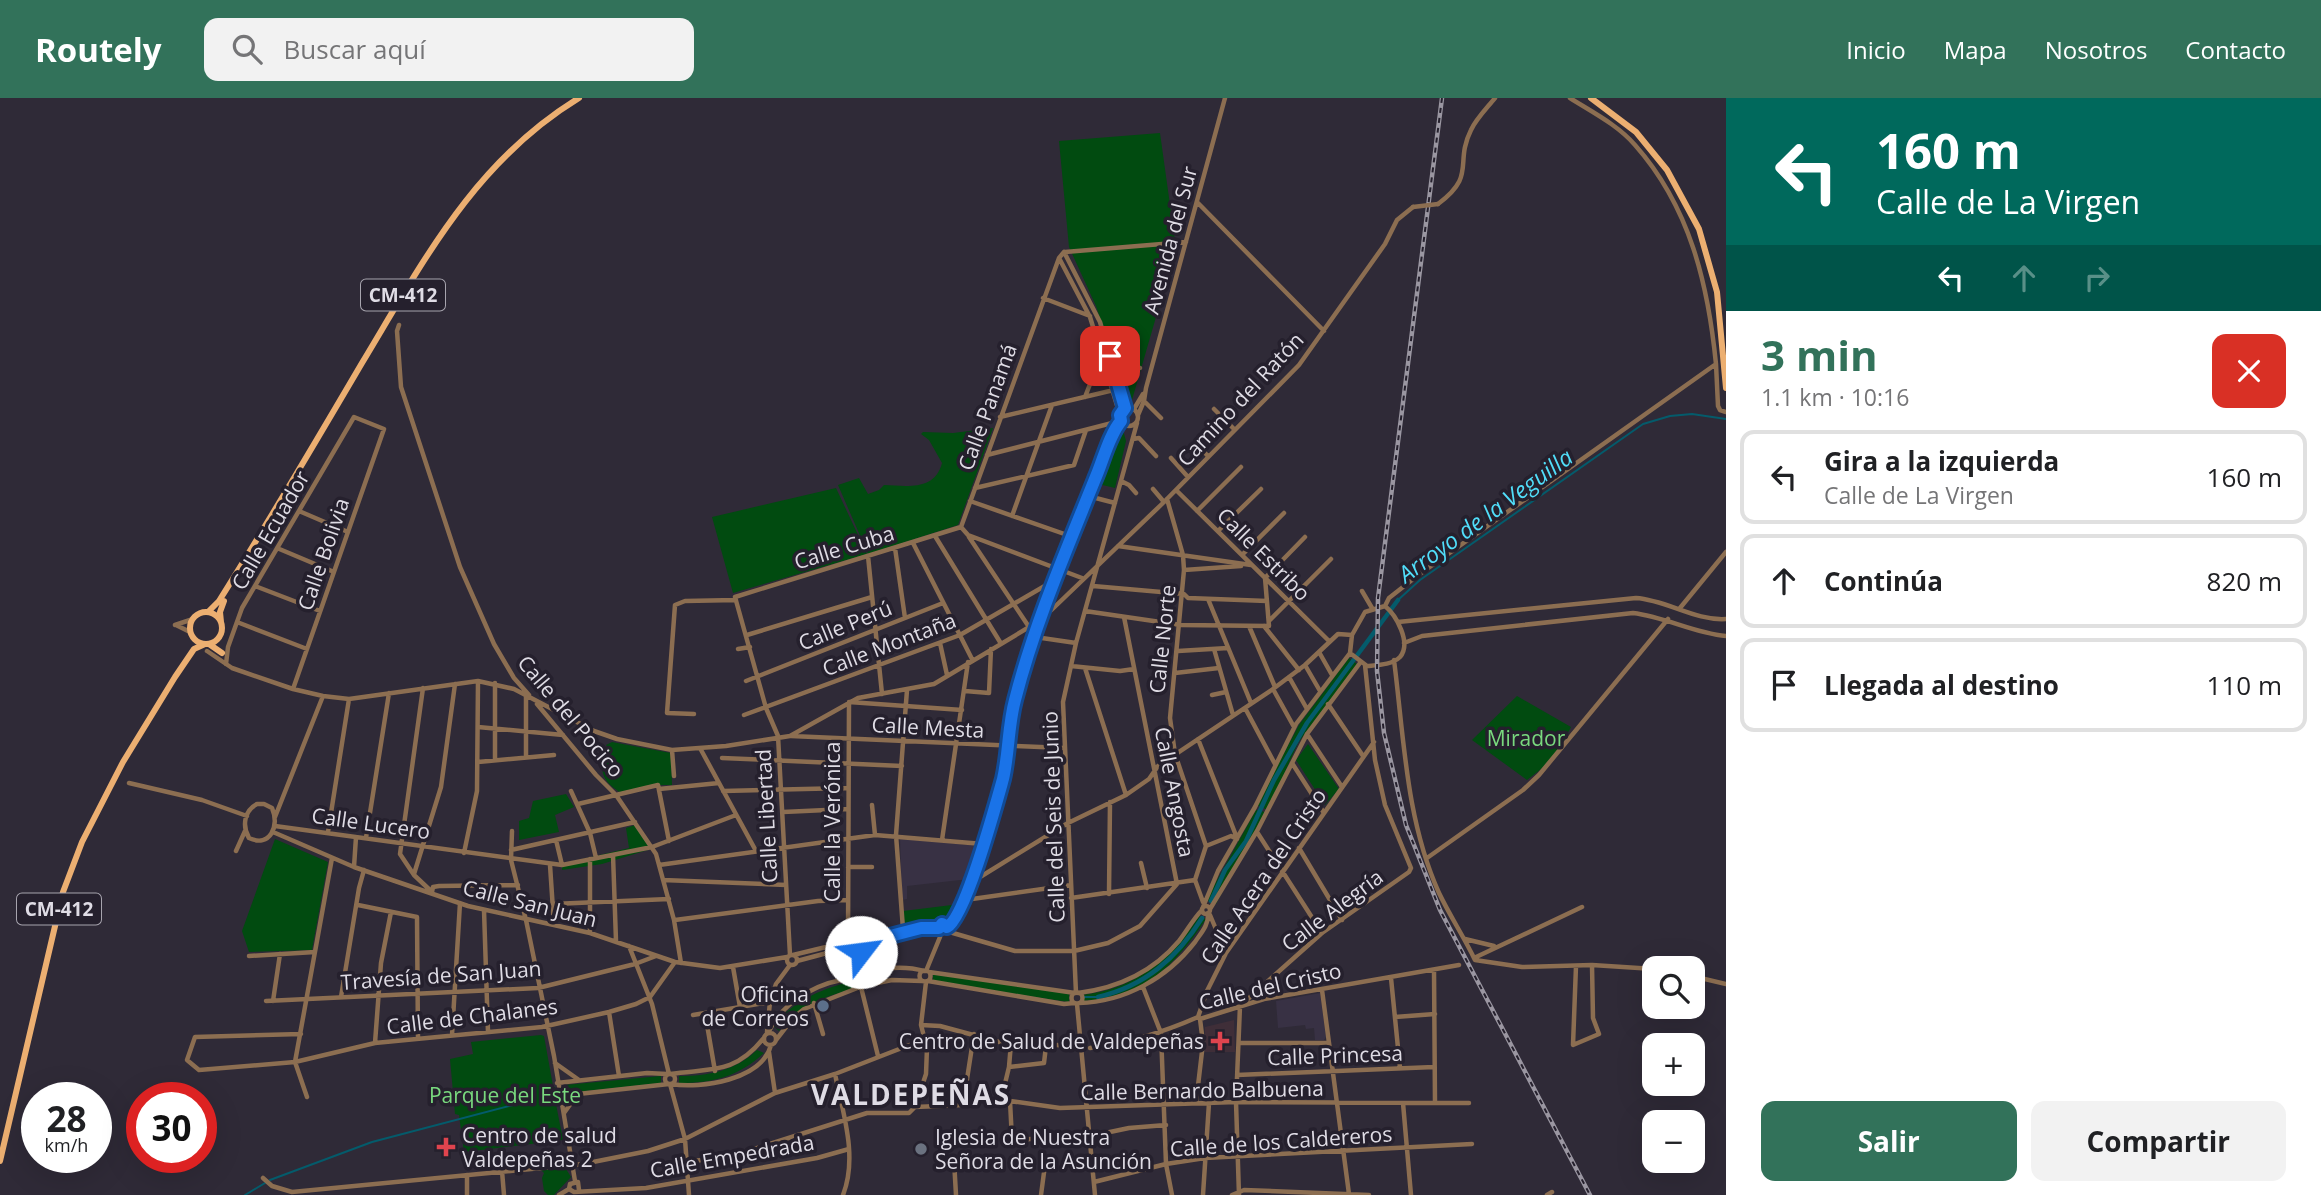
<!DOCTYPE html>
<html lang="es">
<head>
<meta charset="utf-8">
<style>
  body { margin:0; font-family:"Open Sans",sans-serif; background:#f2f2f2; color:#202124; height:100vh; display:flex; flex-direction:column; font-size:26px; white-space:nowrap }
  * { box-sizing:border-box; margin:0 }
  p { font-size:23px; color:#757577 }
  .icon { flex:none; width:38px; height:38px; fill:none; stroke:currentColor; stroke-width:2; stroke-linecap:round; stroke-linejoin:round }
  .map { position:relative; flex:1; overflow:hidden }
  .details { display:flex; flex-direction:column; background:#fff; width:595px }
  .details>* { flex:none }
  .guide { background:#00695c; color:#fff; overflow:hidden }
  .tools { position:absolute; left:1642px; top:858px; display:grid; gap:14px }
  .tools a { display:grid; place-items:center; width:63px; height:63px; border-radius:14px; background:#fff; box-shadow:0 7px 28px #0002; font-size:35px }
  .speed { position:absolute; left:21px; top:984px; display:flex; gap:14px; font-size:35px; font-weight:700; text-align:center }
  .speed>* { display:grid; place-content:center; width:91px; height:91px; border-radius:50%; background:#fff; box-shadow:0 7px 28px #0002; line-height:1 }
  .speed small { font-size:18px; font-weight:400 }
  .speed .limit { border:10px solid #d22; background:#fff; color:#111 }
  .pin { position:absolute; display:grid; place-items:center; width:60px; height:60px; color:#fff; margin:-30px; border-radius:14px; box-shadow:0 4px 10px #0006 }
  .me { position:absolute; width:77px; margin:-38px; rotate:60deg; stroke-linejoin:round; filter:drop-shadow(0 0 5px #0008) }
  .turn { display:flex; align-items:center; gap:24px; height:147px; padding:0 35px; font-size:32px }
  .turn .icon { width:91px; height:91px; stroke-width:2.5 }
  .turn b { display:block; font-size:49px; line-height:60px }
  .lanes { display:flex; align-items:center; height:66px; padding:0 35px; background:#0003; justify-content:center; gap:35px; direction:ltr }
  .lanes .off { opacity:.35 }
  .round { display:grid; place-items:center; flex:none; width:74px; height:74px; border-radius:14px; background:#f2f2f2 }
  .headline { display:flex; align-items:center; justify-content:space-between; height:119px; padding:0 35px }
  h1 { font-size:42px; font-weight:700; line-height:52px; color:#32725a }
  .action { display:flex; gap:14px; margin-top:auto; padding:14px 35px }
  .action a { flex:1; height:80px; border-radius:14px; background:#32725a; color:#fff; font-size:28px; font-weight:700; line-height:80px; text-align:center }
  .action a+a { background:#f2f2f2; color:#202124 }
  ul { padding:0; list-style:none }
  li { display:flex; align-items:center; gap:21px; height:94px; margin:0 14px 10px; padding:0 21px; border:4px solid #e0e0e0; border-radius:14px }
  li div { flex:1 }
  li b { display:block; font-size:26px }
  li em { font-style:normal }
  header { display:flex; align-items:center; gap:42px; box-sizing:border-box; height:98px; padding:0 35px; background:#32725a; color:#fff }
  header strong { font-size:33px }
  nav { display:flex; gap:38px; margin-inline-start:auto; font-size:24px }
  .search { width:490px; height:63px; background:#f2f2f2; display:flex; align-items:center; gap:18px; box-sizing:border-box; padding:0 24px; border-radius:14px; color:#757577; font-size:26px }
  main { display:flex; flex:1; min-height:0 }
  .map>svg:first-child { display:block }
  .built { fill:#383144 }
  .medical { fill:#3f2e38 }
  .green { fill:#014b10 }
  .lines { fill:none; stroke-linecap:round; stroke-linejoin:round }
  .stream { stroke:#045b6b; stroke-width:2 }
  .canal { stroke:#045b6b; stroke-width:4.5 }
  .minor { stroke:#8c6e51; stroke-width:4.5 }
  .major { stroke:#ecaf71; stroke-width:6 }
  .rail-casing { stroke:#9a96a1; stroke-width:4.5 }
  .rail { stroke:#25202d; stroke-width:2; stroke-dasharray:5; stroke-linecap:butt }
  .minor-bridge { stroke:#8c6e51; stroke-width:4.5 }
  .route-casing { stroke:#114b97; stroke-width:18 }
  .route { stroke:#1a73e8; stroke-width:12 }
  .service-dot { fill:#5c6f8a; stroke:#25202d; stroke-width:2.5 }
  .health-dot { fill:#e0444e; stroke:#25202d; stroke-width:2.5 }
  .worship-dot { fill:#6b7280; stroke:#25202d; stroke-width:2.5 }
  .labels { text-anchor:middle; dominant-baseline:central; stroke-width:7; stroke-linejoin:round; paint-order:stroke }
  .shield { fill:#25202d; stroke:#a7a4ae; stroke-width:2 }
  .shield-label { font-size:19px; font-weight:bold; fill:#dfdce5 }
  .street-label { font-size:21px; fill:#dfdce5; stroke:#25202d }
  .park-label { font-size:21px; fill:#79d97e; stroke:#25202d }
  .poi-label { font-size:21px; fill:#dfdce5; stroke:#25202d; text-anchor:end }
  .water-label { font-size:23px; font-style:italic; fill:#51defa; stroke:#25202d }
  .district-label { font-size:28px; font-weight:bold; letter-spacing:2px; fill:#dfdce5; stroke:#25202d }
</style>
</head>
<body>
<header>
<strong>Routely</strong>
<div class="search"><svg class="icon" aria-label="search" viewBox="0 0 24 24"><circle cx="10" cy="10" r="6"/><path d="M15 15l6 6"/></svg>Buscar aquí</div>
<nav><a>Inicio</a><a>Mapa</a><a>Nosotros</a><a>Contacto</a></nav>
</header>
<main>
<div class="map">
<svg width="1726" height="1097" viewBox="0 0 1726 1097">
  <rect width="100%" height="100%" fill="#2f2a37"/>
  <path class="built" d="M900,740L979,748L980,751L969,781L907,788V801L902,802Z
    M1320,895L1326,939L1324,942H1315L1314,930L1306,931L1305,927L1278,930L1276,903Z"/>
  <path class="medical" d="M1234,922L1235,954H1205V929Z"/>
  <path class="green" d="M1160,35L1176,150L1132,302L1128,304L1096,208L1069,149L1059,43Z
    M1122,328L1126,343L1115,390L1094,385L1114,338Z
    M993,330L958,427L868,456L838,387L859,380L868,396L879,392L884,387C907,388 935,393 942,365L929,342L921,336L923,334L953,335Z
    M836,390L867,456L733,495L712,419Z
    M1349,560L1357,566L1298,645L1268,712L1256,707L1299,627Z
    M1517,598L1571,629L1554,661L1527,682L1472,642Z
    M612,644L671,655L672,687H655L622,696C610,687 602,683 602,666L610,652L606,647Z
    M1308,646L1339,691L1325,707L1296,662Z
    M566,696L574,709L555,717L559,734L519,742V723L529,720L533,703Z
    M1256,712L1265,714L1216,806L1206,802Z
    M635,727L651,751L602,766L562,772V766L629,750L626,730Z
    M275,741L328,764L312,852L249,854L242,833Z
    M960,806L954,822L905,828L903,813Z
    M1199,818L1206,821C1173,870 1144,898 1083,903L1082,897C1135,891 1172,861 1199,818Z
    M933,875L1069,896V904L933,884Z
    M852,883L854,891C822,899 800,907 779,933L773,928C795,902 819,892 852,883Z
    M541,937L544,938L553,988L558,992L554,996L563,1042L464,1054L459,1017L455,1016L450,961L473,956L471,944Z
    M757,952L764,955C738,979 713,985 679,985V978C708,978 735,973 757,952Z
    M661,978V985L566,995L565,987Z
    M540,1071H566L571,1079L554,1097H548L544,1093L542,1080L544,1075Z"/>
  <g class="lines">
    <path class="stream" d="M1398,502L1420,482L1643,326L1670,318L1692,316L1726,321
      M1084,899H1098
      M270,1082L372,1044L513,1007
      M245,1097L265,1085"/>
    <path class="canal" d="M1211,803L1225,772L1246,743L1274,682L1307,625L1398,502
      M1098,899C1145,888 1177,860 1202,820"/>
    <path class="minor" d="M1197,104L1324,233
      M1438,106C1477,77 1454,66 1471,32C1476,21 1487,10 1495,0
      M1064,154L1059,160L1090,219L1120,317
      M1064,154L1100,224L1125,310
      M1065,154L1186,144
      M1043,200L1090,218
      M399,227L397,233L401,289L460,469L494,546L514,580L529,597
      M1112,264L1140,270
      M1716,266L1718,308L1720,312L1726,314
      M1085,299L1101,258
      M1144,303L1161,320
      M1120 319a9 9 0 1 1 18 0a9 9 0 1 1-18 0Z
      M1134,311L1143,296
      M1214,311L1235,332
      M1138,317L1144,303L1146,290L1225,0
      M1000,319L1118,291
      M1133,341L1139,340L1156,358
      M1196,346L1208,358
      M987,357L1120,323
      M1171,360L1188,379
      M1121,383L1129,387L1136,395
      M975,390L1074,367L1086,332
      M1153,391L1164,404
      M1176,392L1329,543
      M1088,398L1115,405
      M1167,401L1183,457L1184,472L1170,620L1175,656L1206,748L1195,782L1203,804
      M970,403L1073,439
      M299,413L348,434
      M1197,413L1241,369
      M1012,418L1052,307
      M961,429L1059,160
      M961,429L968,437L1082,480
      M1218,433L1261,391
      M935,438L1000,544
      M969,439L1029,529
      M913,445L972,561
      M1118,448L1251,467
      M277,450L334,474
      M895,450L905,520
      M1242,457L1284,415
      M868,458L882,596
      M1184,472L1241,468
      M255,488L320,513
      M1093,488L1184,496L1188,500L1267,503
      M1362,493L1372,510
      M1208,501L1251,605
      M1385,508L1389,500L1417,478L1716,266C1708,186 1690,109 1635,47C1618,27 1592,14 1570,0
      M1385,508C1396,517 1412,545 1400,559C1392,567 1378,567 1367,568L1350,555L1352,537L1365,514Z
      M1680,510L1726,454
      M1085,513L1181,527L1269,528L1265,480L1305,439
      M1270,522L1331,461
      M237,524L307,551
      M1398,524L1636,500C1667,502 1695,523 1726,521
      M175,527L193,521
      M176,527L190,534
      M1249,528L1275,589
      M1264,528L1299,572
      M747,537L872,499
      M1035,539L1076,545
      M940,545L947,577
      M1404,545L1422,538L1633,515C1666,519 1693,535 1726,538
      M738,551L750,549
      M1214,551L1233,617
      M207,553L232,570L293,591L323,598L349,601L478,583L514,591L594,633L617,641L672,652L726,648L790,638L858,600L934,586L1041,522L1164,404L1299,267L1385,146L1397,122L1413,109
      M1178,553L1228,550
      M1319,554L1332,577
      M1394,562C1404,640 1406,722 1439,795C1450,818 1464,839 1475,862L1522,869L1592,867L1654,871
      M226,566L228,549L242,510L354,319L384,331L293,591
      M1305,567L1320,593
      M1071,568L1120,573L1134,571
      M1085,570L1126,697
      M1175,575L1219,570
      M1289,579L1307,611
      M746,583L943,505
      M423,590L400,756L414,777L432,794L433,789L439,788L518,787
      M1273,591L1294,629
      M965,593L989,595L991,551
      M1212,597L1226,594
      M537,606L596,677L616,697L656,756L674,822L681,865
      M1328,606L1363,658
      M1245,610L1275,666
      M694,616L667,615L675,507L685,503L736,502
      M744,617L960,537L1055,482
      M478,629L563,637
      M1307,636L1342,689
      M791,638L1064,650
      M1198,641L1237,740
      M700,650L756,753
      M672,652L674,678
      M526,659V597
      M722,660L902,668
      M495,662V585
      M478,664L554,657
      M1292,665L1324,715
      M129,685L202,702L247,718
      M659,691L719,685
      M571,693L590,735L596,760
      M723,693L847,690
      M257,706H264L272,710C280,728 270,750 249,740C242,728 244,713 257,706Z
      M578,706L658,687L669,743
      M872,707L875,737
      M783,714L848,711
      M275,719L323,598
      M275,728L562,767L652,749L736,717
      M512,733L511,762L526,822L554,958L575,1083
      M273,734L354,769L468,808L590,835L675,864L720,870L787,859
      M328,734L349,601
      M1257,734L1322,835
      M366,740L389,595
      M556,742L562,767
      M942,742L968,564
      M1206,748L1231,738L1237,741
      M1299,750L1342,822
      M511,752L635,724
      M236,753L245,733
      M464,755L477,693L478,583
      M613,757L616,843
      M332,760L295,964L375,945L542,929L609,914L636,906L650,899L675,864
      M1427,760L1523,692L1539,677L1668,521
      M1141,765L1147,790
      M550,767L554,827
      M659,767L875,737L983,746
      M354,769L356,739
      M848,769H872
      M414,776L441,689L455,586
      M663,782L786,787
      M972,784L1068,725L1126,697L1149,681L1158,668L1273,591L1305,567L1338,536L1352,537
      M1109,796L1110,704
      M1071,800L1195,782
      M965,802L1071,787
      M553,806L669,801
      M358,807L417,819L418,941
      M1202 812a4 4 0 1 1 8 0a4 4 0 1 1-8 0Z
      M1203,809L1218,773L1255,709L1296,626L1350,555
      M1210,811L1257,733L1307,636L1360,565
      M484,812L488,934
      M1210,817L1226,855
      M675,822L818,803L848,802
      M947,829L953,826L964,802L983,746L1003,678L1006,648L1015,602L1035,539L1119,324
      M903,831L896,737L907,592
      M946,833L1015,853H1074L1108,845L1140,828L1177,786L1124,519
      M590,835V761
      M1465,841L1494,848
      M848,844L849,604L962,612
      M629,848L652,906L669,976
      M787 862a5 5 0 1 1 10 0a5 5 0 1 1-10 0Z
      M790,857L778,638L766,610L735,499L961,429
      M793,857L892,833L939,829
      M249,858L315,854
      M1474,860L1582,809
      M797,863L910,833
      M1576,868L1573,947L1599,936L1593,920L1592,867
      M733,869L740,909
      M1434,872L1435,1005
      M919.5 878a5.5 5.5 0 1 1 11 0a5.5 5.5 0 1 1-11 0Z
      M926,873L940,839L939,828L945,826
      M929,874L1075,895
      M1692,878L1726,886
      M859,879L861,846
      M861,879C876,868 907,868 924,873
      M855.5 884a4.5 4.5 0 1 1 9 0a4.5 4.5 0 1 1-9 0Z
      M1391,880L1400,970
      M928,883L1064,906L1074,905
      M863,888L892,882L922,883
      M861,889L878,958
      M1143,889L1161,935L1166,1066L1172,1097
      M1322,892L1349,1096
      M1071.5 900a5.5 5.5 0 1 1 11 0a5.5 5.5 0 1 1-11 0Z
      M1076,895L1063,604L1076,545L1137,325
      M1078,895C1118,890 1152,875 1179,843C1187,833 1193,821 1202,812
      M341,899L359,790L364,772
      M266,903L538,890L635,866L656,858
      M273,903L280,856
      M814,905L823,936
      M1079,905C1125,904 1167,880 1195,844C1201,835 1209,827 1208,815
      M1077,906L1095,1097
      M609,914L619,978
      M705,915L715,973
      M693,917L770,904
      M1198,919L1207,893L1226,855L1374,644
      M1395,919L1435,916
      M921,927L940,928L1003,945L1082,948
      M767,934L770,904L776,886L790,867
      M764 941a6 6 0 1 1 12 0a6 6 0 1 1-12 0Z
      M768,935C784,901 821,882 858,880
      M301,936L195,939L187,962L199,972L295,964L307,999
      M452,937L460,805
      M776,942L793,920L804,911L860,889
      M375,945L381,865L391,814
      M1239,945H1329
      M1090,950C1128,945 1162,935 1198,919L1200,921L1264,901L1459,867
      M769,954L775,995
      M555,965L579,982
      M1009,969L1044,965L1046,948
      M665 981a5 5 0 1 1 10 0a5 5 0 1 1-10 0Z
      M670,976C710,970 734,977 763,941
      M835,976C843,1015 858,1059 843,1097
      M1237,977L1434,969
      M557,985L647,975L667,976
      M670,986L685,1041L689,1097
      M671,986C701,991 762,982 771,947
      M560,998L669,986
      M1001,1002L1009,969L1011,945
      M1010,1003L1012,1042L1091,1038L1129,1030L1166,1027
      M1196,1005L1203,945L1200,921
      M1403,1005L1411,1097
      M963,1007L974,936
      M915,1009L926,976L927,950L921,927L926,884
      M564,1015L577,997
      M942,1062H954L956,1097
      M686,1064L732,1058L867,1015H909L915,1009L963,1007L982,1002L1010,1003L1060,1010L1236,1004L1469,1005
      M502,1073L504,1097
      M467,1077V1097
      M263,1080L272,1088L292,1094L583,1066L648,1053L685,1041L775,995L835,976L925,941
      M1094,1084L1166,1066L1205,1060L1472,1046
      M579,1092L578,1084L570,1086L569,1091L574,1094L646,1090L817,1060L849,1051
      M559,1097L569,1091
      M1041,1097L1045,1067
      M1203,1097L1209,1005
      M1232,1097L1244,1092L1369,1097
      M1239,1097L1236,1004L1240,908L1322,835L1409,774L1411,770L1385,707L1375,662L1365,567
      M1547,1097L1552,1094"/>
    <path class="major" d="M1591,0L1636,34L1667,72L1699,131L1717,194L1726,290
      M208,514L219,503C268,425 315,345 362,265C423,164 474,64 579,0
      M190 530a16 16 0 1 1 32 0a16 16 0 1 1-32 0Z
      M221,524L220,514L224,503
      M209,546L222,555
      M0,1063L63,794L82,744L123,664L175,579L194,551L205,546"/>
    <defs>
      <path id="rail" d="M1442,0L1378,500L1377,573L1384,635L1406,727L1440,812L1590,1097"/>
    </defs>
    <use href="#rail" class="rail-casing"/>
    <use href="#rail" class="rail"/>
    <path class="minor-bridge" d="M1413,109L1438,106"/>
  </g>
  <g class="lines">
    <defs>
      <path id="route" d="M861,854L863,845L921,830H939L942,826L947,829C965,820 996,706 1003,681C1009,655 1008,628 1015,602C1034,527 1066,453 1095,381C1103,363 1109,337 1121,323L1120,317L1125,310L1110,258"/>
    </defs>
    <use href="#route" class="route-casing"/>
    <use href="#route" class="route"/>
  </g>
  <circle class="service-dot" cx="823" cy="908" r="7"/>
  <g class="health-dot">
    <path d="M1216.5 932.5h7v7h7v7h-7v7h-7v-7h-7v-7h7z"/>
    <path d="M442.5 1038.5h7v7h7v7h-7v7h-7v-7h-7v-7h7z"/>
  </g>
  <circle class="worship-dot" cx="921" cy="1051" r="7"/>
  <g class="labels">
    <g class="shield">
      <rect x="361" y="181.5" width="84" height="31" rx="5"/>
      <rect x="17" y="795.5" width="84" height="31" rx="5"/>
    </g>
    <g class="shield-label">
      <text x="403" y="197">CM-412</text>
      <text x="59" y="811">CM-412</text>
    </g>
    <g class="street-label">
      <text transform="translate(1170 142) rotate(-75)">Avenida del Sur</text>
      <text transform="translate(1240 301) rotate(-47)">Camino del Ratón</text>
      <text transform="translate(987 309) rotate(-70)">Calle Panamá</text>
      <text transform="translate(270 432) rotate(-60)">Calle Ecuador</text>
      <text transform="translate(844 449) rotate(-17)">Calle Cuba</text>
      <text transform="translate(323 456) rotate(-71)">Calle Bolivia</text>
      <text transform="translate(1264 456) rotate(45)">Calle Estribo</text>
      <text transform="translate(845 527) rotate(-22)">Calle Perú</text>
      <text transform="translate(1162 541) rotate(-84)">Calle Norte</text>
      <text transform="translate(889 546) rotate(-21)">Calle Montaña</text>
      <text transform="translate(571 618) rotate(50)">Calle del Pocico</text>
      <text transform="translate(928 629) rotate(3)">Calle Mesta</text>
      <text transform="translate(1175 694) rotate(79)">Calle Angosta</text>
      <text transform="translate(766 718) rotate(-93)">Calle Libertad</text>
      <text transform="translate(1053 719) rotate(-92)">Calle del Seis de Junio</text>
      <text transform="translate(832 724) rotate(-90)">Calle la Verónica</text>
      <text transform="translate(371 725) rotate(8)">Calle Lucero</text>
      <text transform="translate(1263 778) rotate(-56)">Calle Acera del Cristo</text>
      <text transform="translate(530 805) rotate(14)">Calle San Juan</text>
      <text transform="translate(1332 812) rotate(-37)">Calle Alegría</text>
      <text transform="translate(441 877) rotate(-4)">Travesía de San Juan</text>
      <text transform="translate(1270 888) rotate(-13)">Calle del Cristo</text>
      <text transform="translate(472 918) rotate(-7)">Calle de Chalanes</text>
      <text transform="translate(1335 957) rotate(-2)">Calle Princesa</text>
      <text transform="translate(1202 992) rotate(-1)">Calle Bernardo Balbuena</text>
      <text transform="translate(1281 1043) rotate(-4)">Calle de los Caldereros</text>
      <text transform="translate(732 1058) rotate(-10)">Calle Empedrada</text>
    </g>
    <g class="park-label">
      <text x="1526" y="640">Mirador</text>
      <text x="505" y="997">Parque del Este</text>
    </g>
    <g class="poi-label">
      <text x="809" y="896">Oficina<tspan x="809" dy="24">de Correos</tspan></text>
      <text x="1204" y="943">Centro de Salud de Valdepeñas</text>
      <text x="462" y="1037" text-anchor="start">Centro de salud<tspan x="462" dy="24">Valdepeñas 2</tspan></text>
      <text x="935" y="1039" text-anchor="start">Iglesia de Nuestra<tspan x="935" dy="24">Señora de la Asunción</tspan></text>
    </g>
    <g class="water-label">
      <text transform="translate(1485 417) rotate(-36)">Arroyo de la Veguilla</text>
    </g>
    <g class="district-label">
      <text x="911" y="996">VALDEPEÑAS</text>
    </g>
  </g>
</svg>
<div class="tools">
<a><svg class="icon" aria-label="search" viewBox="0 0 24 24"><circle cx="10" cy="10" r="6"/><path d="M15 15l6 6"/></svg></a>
<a>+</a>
<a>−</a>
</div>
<div class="speed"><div>28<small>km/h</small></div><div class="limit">30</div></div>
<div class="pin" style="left:1110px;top:258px;background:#d93025"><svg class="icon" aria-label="arrive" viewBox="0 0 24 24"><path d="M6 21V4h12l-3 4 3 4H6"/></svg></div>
<svg class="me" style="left:861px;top:854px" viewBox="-20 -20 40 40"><circle r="19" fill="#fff"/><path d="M0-13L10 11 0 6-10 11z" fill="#1a73e8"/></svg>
</div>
<section class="details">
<div class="guide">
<div class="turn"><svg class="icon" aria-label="left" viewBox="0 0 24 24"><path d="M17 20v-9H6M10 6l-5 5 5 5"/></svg><div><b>160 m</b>Calle de La Virgen</div></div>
<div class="lanes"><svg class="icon" aria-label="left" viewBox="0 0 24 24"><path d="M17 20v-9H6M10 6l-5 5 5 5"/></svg><svg class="icon off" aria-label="ahead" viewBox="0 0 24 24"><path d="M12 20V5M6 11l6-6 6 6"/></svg><svg class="icon off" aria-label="right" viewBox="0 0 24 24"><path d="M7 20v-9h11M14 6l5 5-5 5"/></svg></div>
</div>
<div class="headline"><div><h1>3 min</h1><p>1.1 km · 10:16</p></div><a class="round" style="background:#d93025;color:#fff"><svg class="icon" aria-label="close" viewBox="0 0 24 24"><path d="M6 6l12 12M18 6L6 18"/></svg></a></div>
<ul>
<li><svg class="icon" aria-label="left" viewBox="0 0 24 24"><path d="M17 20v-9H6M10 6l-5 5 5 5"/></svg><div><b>Gira a la izquierda</b><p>Calle de La Virgen</p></div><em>160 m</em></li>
<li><svg class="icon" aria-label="ahead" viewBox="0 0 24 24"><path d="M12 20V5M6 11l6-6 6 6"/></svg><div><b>Continúa</b></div><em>820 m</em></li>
<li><svg class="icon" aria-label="arrive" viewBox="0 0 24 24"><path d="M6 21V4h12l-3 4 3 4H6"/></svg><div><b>Llegada al destino</b></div><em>110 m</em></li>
</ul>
<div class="action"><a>Salir</a><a>Compartir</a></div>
</section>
</main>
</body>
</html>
